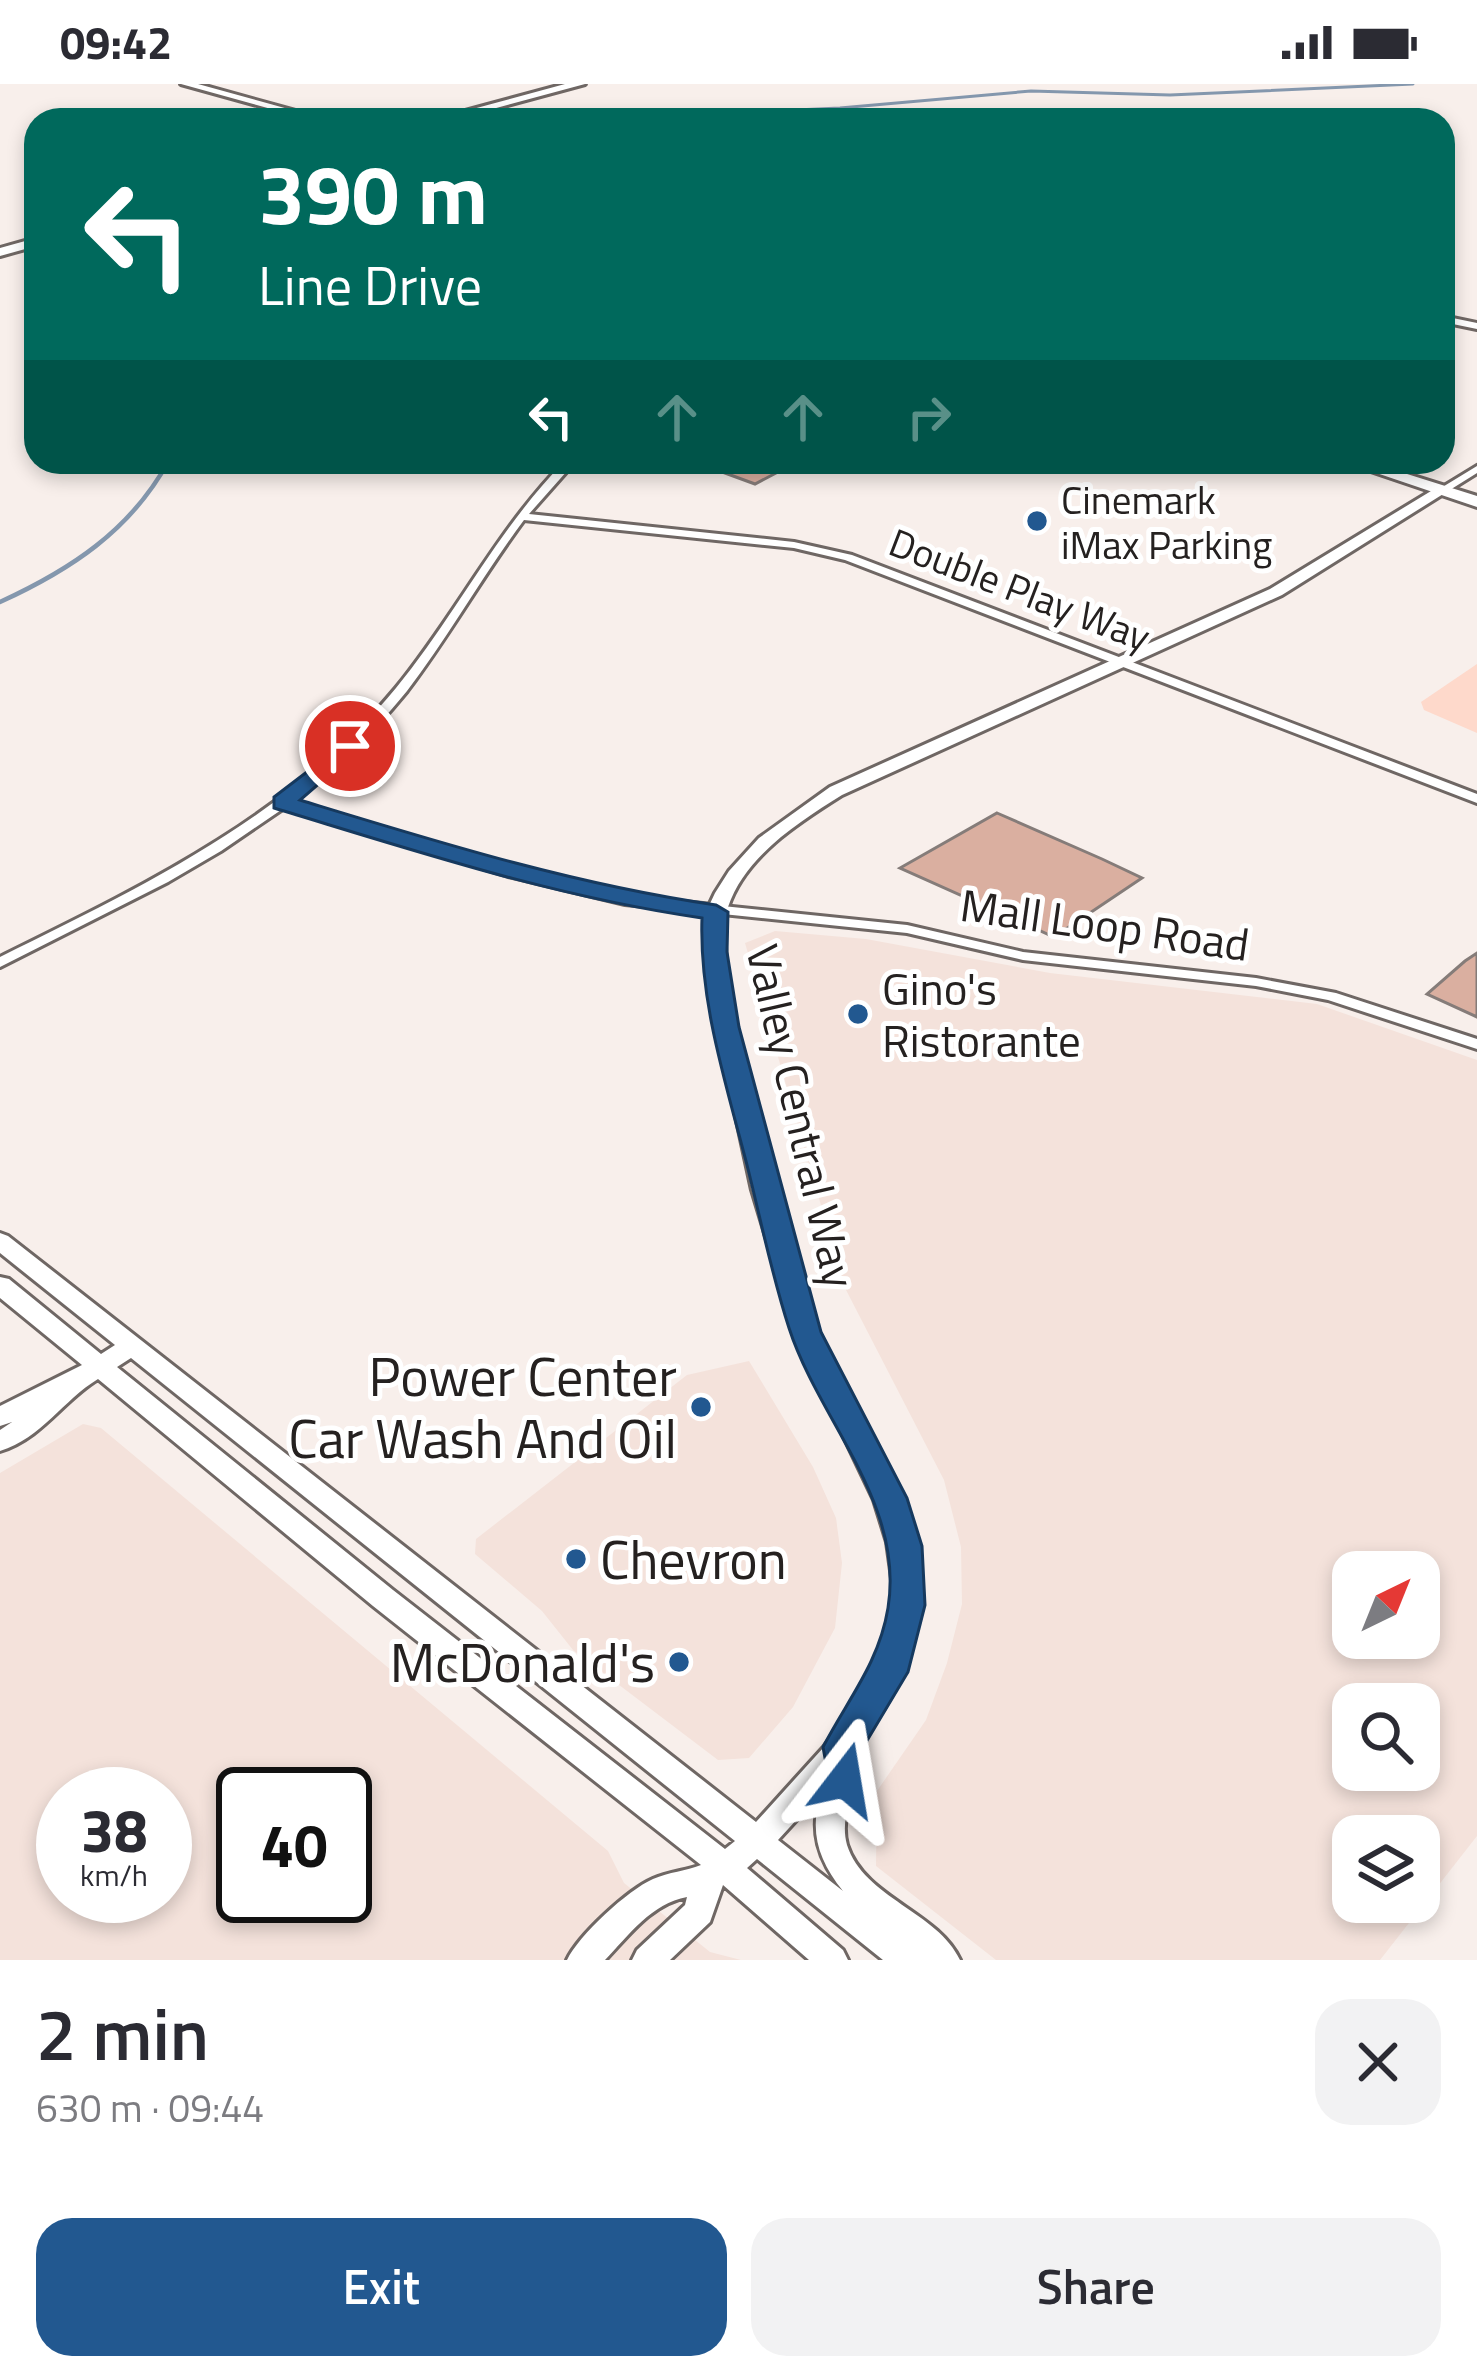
<!DOCTYPE html>
<html lang="en">
<head>
<meta charset="utf-8">
<style>
  body { margin:0; font-family:"Titillium Web",sans-serif; background:#f2f2f3; color:#2b2b33; height:100vh; display:flex; flex-direction:column; font-size:45px; white-space:nowrap }
  * { box-sizing:border-box; margin:0 }
  p { font-size:39px; color:#7c7c81 }
  .icon { flex:none; width:66px; height:66px; fill:none; stroke:currentColor; stroke-width:2; stroke-linecap:round; stroke-linejoin:round }
  .map { position:relative; height:1876px; overflow:hidden }
  .drawer { display:flex; flex-direction:column; background:#fff; flex:1 }
  .drawer>* { flex:none }
  .hud { position:absolute; left:24px; top:24px; width:1431px; height:366px; border-radius:36px; box-shadow:0 6px 18px #0003; background:#00695c; color:#fff; overflow:hidden }
  .needle { width:78px; rotate:43deg }
  .tools { position:absolute; left:1332px; top:1467px; display:grid; gap:24px }
  .tools a { display:grid; place-items:center; width:108px; height:108px; border-radius:24px; background:#fff; box-shadow:0 6px 18px #0003; font-size:60px }
  .speed { position:absolute; left:36px; top:1683px; display:flex; gap:24px; font-size:60px; font-weight:700; text-align:center }
  .speed>* { display:grid; place-content:center; width:156px; height:156px; border-radius:50%; background:#fff; box-shadow:0 6px 18px #0003; line-height:1 }
  .speed small { font-size:30px; font-weight:400 }
  .speed .limit { border:6px solid #111; border-radius:18px; background:#fff; color:#111 }
  .pin { position:absolute; display:grid; place-items:center; width:102px; height:102px; color:#fff; margin:-51px; border:6px solid #fff; border-radius:50%; box-shadow:0 3px 12px #0007 }
  .me { position:absolute; width:132px; margin:-66px; rotate:14deg; stroke-linejoin:round; filter:drop-shadow(0 0 9px #0008) }
  .turn { display:flex; align-items:center; gap:42px; height:252px; padding:0 36px; font-size:54px }
  .turn .icon { width:156px; height:156px; stroke-width:2.5 }
  .turn b { display:block; font-size:84px; line-height:102px }
  .lanes { display:flex; align-items:center; height:114px; padding:0 36px; background:#0003; justify-content:center; gap:60px; direction:ltr }
  .lanes .off { opacity:.35 }
  .round { display:grid; place-items:center; flex:none; width:126px; height:126px; border-radius:36px; background:#f2f2f3 }
  .summary { display:flex; align-items:center; justify-content:space-between; height:204px; padding:0 36px }
  h1 { font-size:72px; font-weight:600; line-height:90px }
  .action { display:flex; gap:24px; margin-top:auto; padding:24px 36px }
  .action a { flex:1; height:138px; border-radius:36px; background:#225890; color:#fff; font-size:48px; font-weight:600; line-height:138px; text-align:center }
  .action a+a { background:#f2f2f3; color:#2b2b33 }
  .status { display:flex; justify-content:space-between; align-items:center; height:84px; padding:0 60px; background:#fff; direction:ltr }
  .status svg { height:33px; fill:currentColor }
  .map>svg:first-child { display:block }
  .built { fill:#f4e2db; fill-rule:evenodd }
  .green { fill:#fed9cb }
  .lines { fill:none; stroke-linecap:round; stroke-linejoin:round }
  .stream-far1 { stroke:#8497ad; stroke-width:3 }
  .stream { stroke:#8497ad; stroke-width:4.5 }
  .building { fill:#daafa0; stroke:#857c79; stroke-width:3 }
  .street-casing { stroke:#6f6764; stroke-width:6 }
  .secondary-casing { stroke:#6f6764; stroke-width:6 }
  .primary-casing { stroke:#6f6764; stroke-width:6 }
  .street { fill:#fff; fill-rule:evenodd }
  .secondary { fill:#fff; fill-rule:evenodd }
  .primary { fill:#fff; fill-rule:evenodd }
  .route { fill:#225890; stroke:#16395e; stroke-width:3 }
  .poi-dot { fill:#225890; stroke:#fff; stroke-width:4.5 }
  .labels { text-anchor:middle; dominant-baseline:central; stroke-width:10; stroke-linejoin:round; paint-order:stroke }
  .far-poi-label { font-size:39px; fill:#252120; stroke:#fff; text-anchor:start }
  .far-street-label { font-size:39px; fill:#252120; stroke:#fff }
  .street-label { font-size:45px; fill:#252120; stroke:#fff }
  .poi-label { font-size:45px; fill:#252120; stroke:#fff; text-anchor:start }
  .near-poi-label { font-size:54px; fill:#252120; stroke:#fff; text-anchor:end }
</style>
</head>
<body>
<div class="status"><b>09:42</b><svg viewBox="0 0 49 12"><path d="M0 12V9h3v3zM5 12V6h3v6zM10 12V3h3v9zM15 12V0h3v12zM26 1h20v11H26zM47 4h2v5h-2z"/></svg></div>
<div class="map">
<svg width="1477" height="1876" viewBox="0 0 1477 1876">
  <rect width="100%" height="100%" fill="#f8efeb"/>
  <path class="built" d="M775,847L866,855L1050,889L1317,920L1477,976V1752L1380,1876H996L876,1782L877,1707L926,1636L947,1579L962,1520L961,1463L944,1396L845,1204L745,859ZM1353,1488H1419V1554H1353ZM1353,1620H1419V1686H1353ZM1353,1752H1419V1818H1353Z
    M749,1277L813,1383L836,1434L842,1479L835,1544L793,1623L749,1674L718,1676L573,1566L542,1527L475,1470L476,1455L687,1291Z
    M83,1340L101,1344L608,1767L624,1799L710,1868L741,1876H0V1389ZM63,1710H165V1812H63ZM243,1710H345V1812H243Z"/>
  <path class="green" d="M1477,580V649L1424,626L1421,618Z"/>
  <g class="lines">
    <path class="stream-far1" d="M566,36L840,24L1031,7L1170,11L1413,0"/>
    <path class="stream" d="M0,518C70,486 130,447 168,378"/>
  </g>
  <path class="building" d="M695,378H797L755,400Z
    M997,729L1102,775L1142,794L1054,853L900,784Z
    M1477,869V933L1427,910L1465,877Z"/>
  <g class="lines">
    <defs>
      <path id="street" d="M1443,232L1477,239V245L1443,238Z
        M564,378H575L529,430L794,458L852,471L1477,710V719L845,476L794,464L524,436C483,491 449,552 407,607C373,649 334,685 292,718L517,786L625,812L907,841L1023,868L1256,894L1336,909L1477,955V965L1328,916L1256,902L1023,876L907,849L625,820L508,792L284,724L221,767L168,798L0,883V873C144,802 292,731 396,604C456,531 497,446 564,378Z
        M1477,382V389L1445,409L1436,407Z"/>
      <path id="secondary" d="M181,0H198L328,36H311Z
        M1436,404L1448,407L1282,511L842,711C799,738 745,772 728,823C707,885 792,1189 822,1255C858,1334 913,1408 920,1497C923,1542 907,1588 883,1626C876,1637 861,1651 858,1663C855,1670 859,1682 857,1690C852,1715 840,1735 847,1761C864,1814 938,1828 960,1876H883L757,1775L747,1784L843,1866L848,1876H809L723,1801L710,1838L670,1876H632L637,1866L685,1821L687,1813C652,1819 628,1852 605,1876H567C579,1851 628,1806 653,1795C669,1788 686,1787 701,1781L373,1522L98,1295C63,1316 42,1354 0,1367V1346L12,1338L0,1342V1322L82,1281L0,1214V1193L9,1195L101,1270L115,1261L0,1169V1149L8,1152L756,1738L824,1663L865,1606L889,1545L893,1501L887,1458L874,1416L796,1252L752,1106L709,907L704,858L706,828L715,809L729,787L759,754L830,703L1270,505ZM131,1274L735,1757L725,1765L393,1506L117,1283ZM821,1709C809,1747 818,1776 843,1807L778,1756Z"/>
      <path id="primary" d="M565,0H585L452,36H432Z
        M36,154V162L0,172V164Z
        M1344,378H1369L1477,412V423Z"/>
    </defs>
    <use href="#street" class="street-casing"/>
    <use href="#secondary" class="secondary-casing"/>
    <use href="#primary" class="primary-casing"/>
    <use href="#street" class="street"/>
    <use href="#secondary" class="secondary"/>
    <use href="#primary" class="primary"/>
  </g>
  <path class="route" d="M350,655L358,657V666L300,716C438,758 572,800 716,821L728,828L727,868L739,943L821,1248L907,1414L922,1462L925,1521L908,1588L862,1665L864,1696L859,1707L845,1712L831,1707L823,1663C848,1615 879,1579 888,1524C905,1419 819,1337 789,1244C772,1192 761,1137 748,1085C727,1003 699,919 702,834C555,813 416,767 274,724V713Z"/>
  <g class="poi-dot">
    <circle cx="1037" cy="437" r="12"/>
    <circle cx="858" cy="930" r="12"/>
    <circle cx="701" cy="1323" r="12"/>
    <circle cx="576" cy="1475" r="12"/>
    <circle cx="679" cy="1578" r="12"/>
  </g>
  <g class="labels">
    <g class="far-poi-label">
      <text x="1061" y="415">Cinemark<tspan x="1061" dy="45">iMax Parking</tspan></text>
    </g>
    <g class="far-street-label">
      <text transform="translate(1020 505) rotate(21)">Double Play Way</text>
    </g>
    <g class="street-label">
      <text transform="translate(1105 840) rotate(8)">Mall Loop Road</text>
      <text transform="translate(802 1032) rotate(77)">Valley Central Way</text>
    </g>
    <g class="poi-label">
      <text x="882" y="904">Gino's<tspan x="882" dy="52">Ristorante</tspan></text>
    </g>
    <g class="near-poi-label">
      <text x="677" y="1292">Power Center<tspan x="677" dy="62">Car Wash And Oil</tspan></text>
      <text x="600" y="1475" text-anchor="start">Chevron</text>
      <text x="655" y="1578">McDonald's</text>
    </g>
  </g>
</svg>
<div class="tools">
<a><svg class="needle" viewBox="-14 -14 28 28"><path d="M0-13l5 13h-10z" fill="#e53935"/><path d="M0 13l5-13h-10z" fill="#7c7c81"/></svg></a>
<a><svg class="icon" aria-label="search" viewBox="0 0 24 24"><circle cx="10" cy="10" r="6"/><path d="M15 15l6 6"/></svg></a>
<a><svg class="icon" aria-label="layers" viewBox="0 0 24 24"><path d="M12 4l9 5-9 5-9-5zM3 14l9 5 9-5"/></svg></a>
</div>
<div class="speed"><div>38<small>km/h</small></div><div class="limit">40</div></div>
<div class="pin" style="left:350px;top:662px;background:#d93025"><svg class="icon" aria-label="arrive" viewBox="0 0 24 24"><path d="M6 21V4h12l-3 4 3 4H6"/></svg></div>
<svg class="me" style="left:845px;top:1696px" viewBox="-20 -20 40 40"><path d="M0-17L14 15 0 8-14 15z" fill="#225890" stroke="#fff" stroke-width="4"/></svg>
<div class="hud">
<div class="turn"><svg class="icon" aria-label="left" viewBox="0 0 24 24"><path d="M17 20v-9H6M10 6l-5 5 5 5"/></svg><div><b>390 m</b>Line Drive</div></div>
<div class="lanes"><svg class="icon" aria-label="left" viewBox="0 0 24 24"><path d="M17 20v-9H6M10 6l-5 5 5 5"/></svg><svg class="icon off" aria-label="ahead" viewBox="0 0 24 24"><path d="M12 20V5M6 11l6-6 6 6"/></svg><svg class="icon off" aria-label="ahead" viewBox="0 0 24 24"><path d="M12 20V5M6 11l6-6 6 6"/></svg><svg class="icon off" aria-label="right" viewBox="0 0 24 24"><path d="M7 20v-9h11M14 6l5 5-5 5"/></svg></div>
</div>
</div>
<section class="drawer">
<div class="summary"><div><h1>2 min</h1><p>630 m · 09:44</p></div><a class="round"><svg class="icon" aria-label="close" viewBox="0 0 24 24"><path d="M6 6l12 12M18 6L6 18"/></svg></a></div>
<div class="action"><a>Exit</a><a>Share</a></div>
</section>
</body>
</html>
